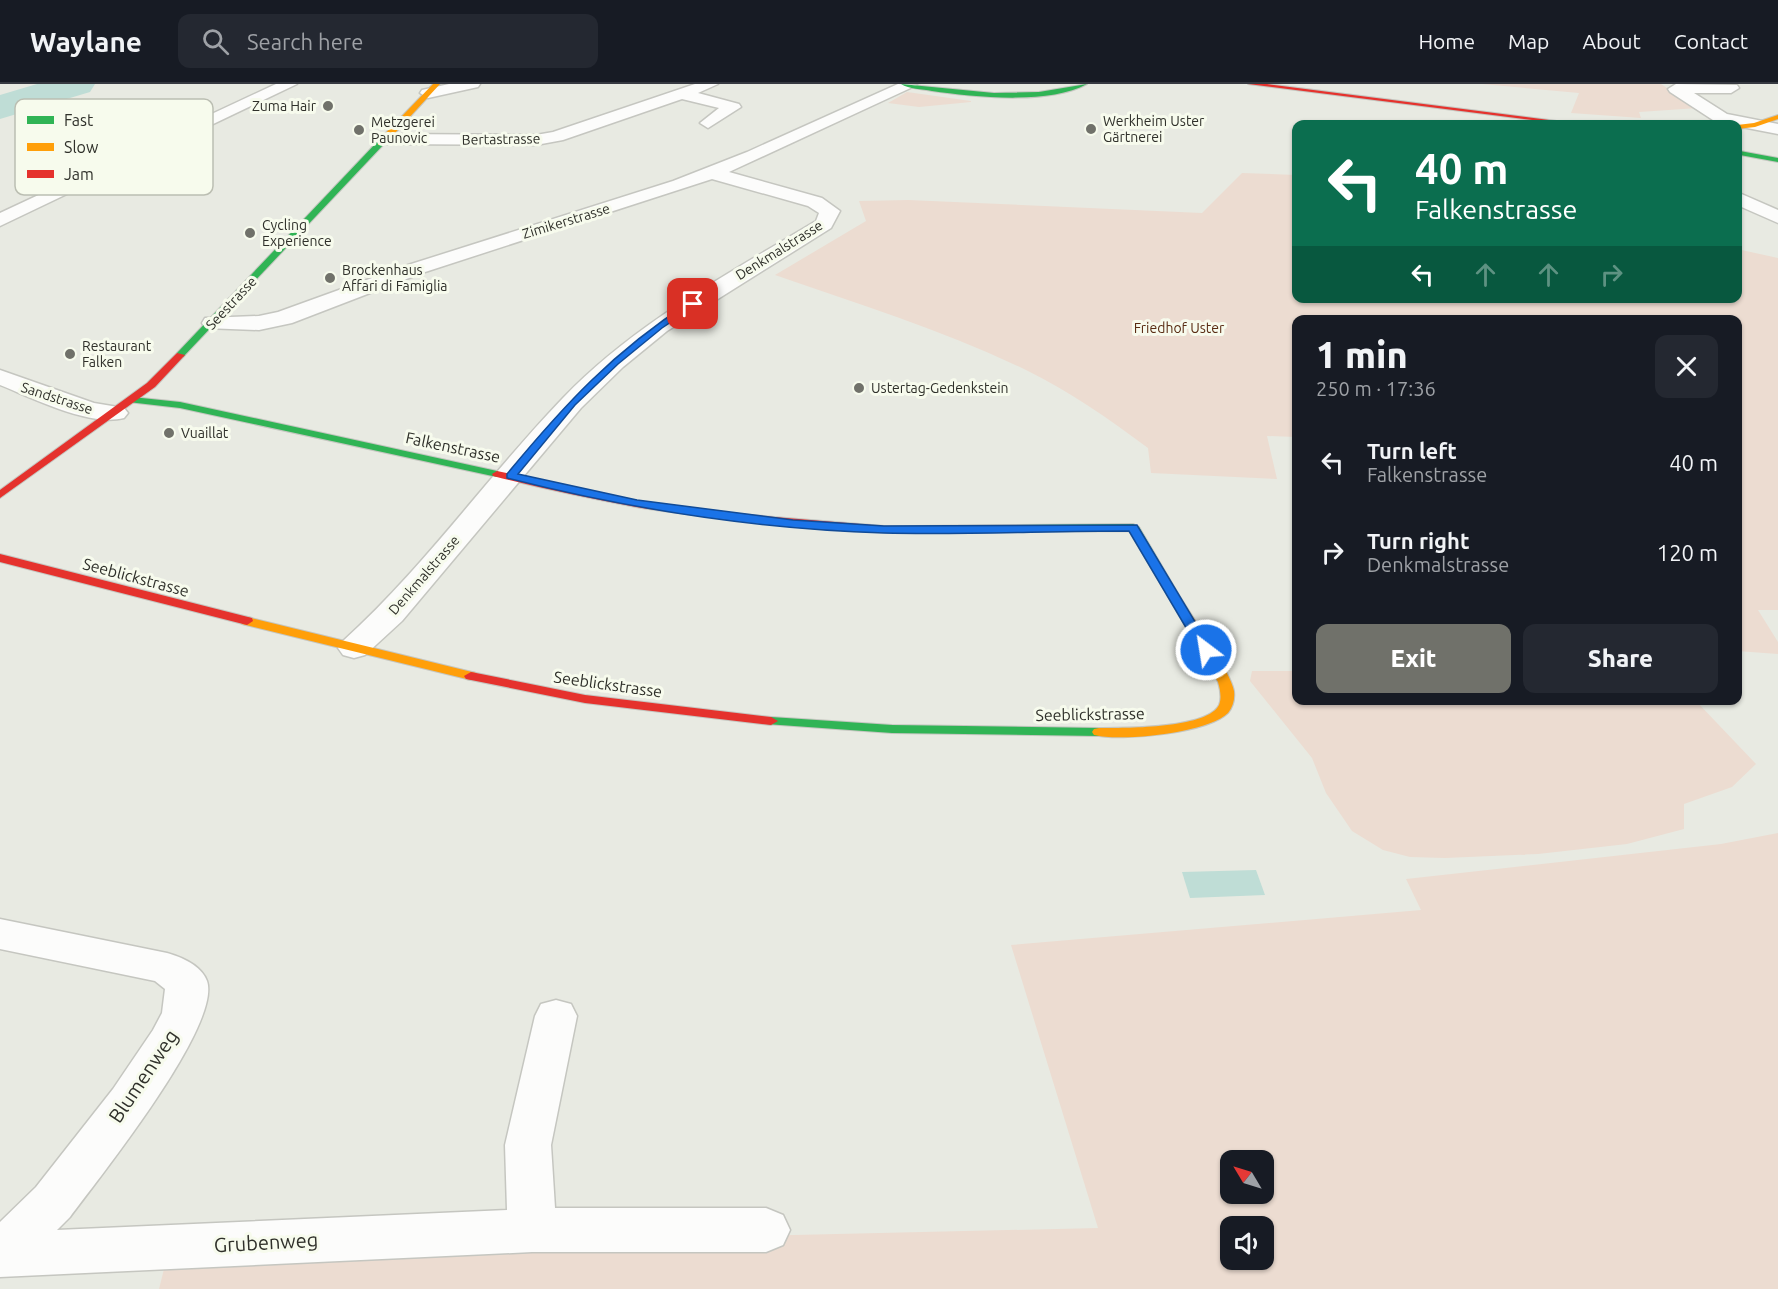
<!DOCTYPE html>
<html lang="en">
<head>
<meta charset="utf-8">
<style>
  body { margin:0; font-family:Ubuntu,sans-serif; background:#242831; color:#f1f3f6; height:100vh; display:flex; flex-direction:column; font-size:22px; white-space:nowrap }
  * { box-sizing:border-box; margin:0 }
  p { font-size:20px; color:#9ea1a6 }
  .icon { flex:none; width:33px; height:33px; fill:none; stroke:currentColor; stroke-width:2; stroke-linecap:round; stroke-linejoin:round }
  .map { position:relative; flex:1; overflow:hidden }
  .sheet { position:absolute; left:1292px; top:231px; width:450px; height:390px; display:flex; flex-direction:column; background:#171b24; border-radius:12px; box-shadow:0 2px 4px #0004 }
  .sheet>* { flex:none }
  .guide { position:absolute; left:1292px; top:36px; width:450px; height:183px; border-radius:12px; box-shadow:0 2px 4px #0004; background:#0b6e4f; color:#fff; overflow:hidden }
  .needle { width:39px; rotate:308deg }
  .controls { position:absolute; left:1220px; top:1066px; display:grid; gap:12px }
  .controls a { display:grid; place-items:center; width:54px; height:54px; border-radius:12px; background:#171b24; box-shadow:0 2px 4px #0004; font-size:30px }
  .pin { position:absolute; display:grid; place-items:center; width:51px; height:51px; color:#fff; margin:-26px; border-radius:12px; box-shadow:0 3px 9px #0006 }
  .me { position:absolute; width:66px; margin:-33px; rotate:329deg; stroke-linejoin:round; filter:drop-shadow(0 0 4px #0008) }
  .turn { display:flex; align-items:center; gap:21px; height:126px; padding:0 24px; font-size:27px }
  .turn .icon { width:78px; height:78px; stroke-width:2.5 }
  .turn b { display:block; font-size:42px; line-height:51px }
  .lanes { display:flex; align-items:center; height:57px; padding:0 24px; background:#0003; justify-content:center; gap:30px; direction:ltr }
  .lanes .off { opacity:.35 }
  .round { display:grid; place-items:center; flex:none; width:63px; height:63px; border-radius:12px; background:#242831 }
  .summary { display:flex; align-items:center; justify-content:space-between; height:102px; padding:0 24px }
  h1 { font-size:36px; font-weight:800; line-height:45px }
  .action { display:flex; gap:12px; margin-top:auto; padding:12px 24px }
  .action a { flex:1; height:69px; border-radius:12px; background:#70716a; color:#fff; font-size:24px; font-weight:800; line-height:69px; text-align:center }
  .action a+a { background:#242831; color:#f1f3f6 }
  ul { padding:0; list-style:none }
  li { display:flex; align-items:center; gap:18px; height:90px; padding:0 24px }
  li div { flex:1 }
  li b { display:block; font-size:22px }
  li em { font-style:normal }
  header { display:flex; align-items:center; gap:36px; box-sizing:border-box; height:84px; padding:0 30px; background:#171b24; border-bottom:2px solid #363941 }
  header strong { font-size:28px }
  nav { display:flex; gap:33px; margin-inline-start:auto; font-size:21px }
  .search { width:420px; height:54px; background:#242831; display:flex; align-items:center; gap:15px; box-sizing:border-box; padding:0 21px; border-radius:12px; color:#9ea1a6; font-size:22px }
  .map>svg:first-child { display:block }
  .green { fill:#ecdcd1; fill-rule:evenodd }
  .water { fill:#bfddd6 }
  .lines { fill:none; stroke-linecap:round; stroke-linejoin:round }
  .river { fill:#bfddd6; fill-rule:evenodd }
  .street-casing { stroke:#c5c6c0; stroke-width:3 }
  .fast-casing { stroke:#c5c6c0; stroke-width:2 }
  .slow-casing { stroke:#c5c6c0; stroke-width:2 }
  .jam-casing { stroke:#c5c6c0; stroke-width:2 }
  .street { fill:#fcfcfb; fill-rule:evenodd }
  .fast { fill:#30b455; fill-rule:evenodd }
  .slow { fill:#ff9f0a; fill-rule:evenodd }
  .jam { fill:#e5322d; fill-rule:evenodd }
  .route { fill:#1a73e8; stroke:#114b97; stroke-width:1.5 }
  .poi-dot { fill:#70716a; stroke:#f7fbed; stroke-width:2 }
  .labels { text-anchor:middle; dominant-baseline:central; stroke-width:6; stroke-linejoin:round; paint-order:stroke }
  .far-poi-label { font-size:14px; fill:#2f302a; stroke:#f7fbed; text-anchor:start }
  .far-street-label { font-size:14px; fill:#2f302a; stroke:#f7fbed }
  .far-park-label { font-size:14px; fill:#592c13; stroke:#f7fbed }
  .street-label { font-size:16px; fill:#2f302a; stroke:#f7fbed }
  .near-street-label { font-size:20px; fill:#2f302a; stroke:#f7fbed }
  .key { fill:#f7fbed; stroke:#bbbeb2; stroke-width:1.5 }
  .key-label { font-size:16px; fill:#2f302a }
</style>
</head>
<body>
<header>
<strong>Waylane</strong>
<div class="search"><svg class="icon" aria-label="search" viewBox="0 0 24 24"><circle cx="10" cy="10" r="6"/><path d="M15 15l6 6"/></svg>Search here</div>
<nav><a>Home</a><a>Map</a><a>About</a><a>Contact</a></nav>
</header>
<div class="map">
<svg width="1778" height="1205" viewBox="0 0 1778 1205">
  <rect width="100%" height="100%" fill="#e8eae2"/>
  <path class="green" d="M1482,0H1661L1698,24L1639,28L1641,34L1571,29L1579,9Z
    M907,8L971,17V18L919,23L888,19Z
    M1242,89L1296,91V214H1737V165L1778,174V526H1758L1778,558V570L1737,567V236H1296V353L1267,352L1277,395L1151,389L1148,364C1109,335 1069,307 1026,286C945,247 859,220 775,191L866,137L859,117L908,116L1202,129Z
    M1252,587H1296V616L1696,617L1756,680L1732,703L1684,720V745L1627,760L1538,770L1445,774L1410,773L1383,766L1352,747L1326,709L1312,674L1250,597Z
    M1778,749V1205H159L164,1185L536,1157L1098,1144L1011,861L1421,826L1406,795L1721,760ZM1230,1077H1263V1110H1230ZM1230,1143H1263V1176H1230Z"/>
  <path class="water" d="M1256,786L1265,811L1190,814L1182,788Z"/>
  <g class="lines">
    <path class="river" d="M37,0H95L90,8L0,35V11Z"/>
    <defs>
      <path id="street" d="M276,0H297L0,142V129Z
        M449,0H480L478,3L428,14L420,9L422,6Z
        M695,0H718L698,9L739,20L741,23L708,44L700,39L719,24L682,15L563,56L536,61L385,60L376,55L385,50L536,51L553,48Z
        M898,0L917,1L729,88L822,114L840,127L831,144L667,247L623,283L581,324L402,537L365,571L354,574L343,571L338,564L343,557C424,484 487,393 563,314C635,239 728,190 816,137L819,129L808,122L712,95L422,189L292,239L259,246L205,244L202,239L205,234L259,232L278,228L408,181L673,97L747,68Z
        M1676,0L1737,1L1739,4L1731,9H1694L1727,30L1778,40V50L1716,38L1670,8L1668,5Z
        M1737,108L1778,126V139L1737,121Z
        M0,286L94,319L124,324L128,329L124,334C89,343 33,314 0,301Z
        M0,835L167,869C181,873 201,881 207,897C222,941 99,1094 70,1133L57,1146L507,1126L505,1061L535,932L541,920L556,916L571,920L577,932L551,1061L555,1124H766L783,1131L790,1146L783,1161L766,1168H532L0,1193V1138L36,1103L113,1005L153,946L162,929L165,905L155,897L0,865Z"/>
      <path id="fast" d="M901,0L994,9L1039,8L1087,0C1049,21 974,13 932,7C922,5 909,5 901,0Z
        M378,57L385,59L183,273H177V269Z
        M1740,67L1778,74V78L1740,71Z
        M132,313L180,318L497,387L502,390L497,393L180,324L128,318V314Z
        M1133,440L1139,443L1179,511L1177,514H1169L1129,447L914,448L908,445L914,442Z
        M771,633L892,641L1099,644L1106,648L1099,652L892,649L766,640L764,637L766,634Z"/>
      <path id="slow" d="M433,0H440L384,61H378V57Z
        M1778,31V35L1755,43L1737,45V41L1754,39Z
        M1173,507L1179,511C1191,531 1231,588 1234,607C1235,615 1233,623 1228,629C1208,649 1121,658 1094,651L1092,648L1094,645L1099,644C1123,644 1207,645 1219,621C1222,614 1220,605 1218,598L1167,511Z
        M247,533L476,589L478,592L471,596L242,540L241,537L242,534Z"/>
      <path id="jam" d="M1248,0H1267L1580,40H1564Z
        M177,269L185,271L155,303L0,414V406L147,299Z
        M497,387L637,417L715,428L884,442H914L920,445C905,458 669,429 636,423C588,414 540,404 493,392L492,390Z
        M0,470L252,534L253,537L247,541L0,478Z
        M471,588L585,611L771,633L778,637L771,641L585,619L466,595L464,592Z"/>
    </defs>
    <use href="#street" class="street-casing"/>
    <use href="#fast" class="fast-casing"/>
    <use href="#slow" class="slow-casing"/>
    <use href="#jam" class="jam-casing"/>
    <use href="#street" class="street"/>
    <use href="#fast" class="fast"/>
    <use href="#slow" class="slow"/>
    <use href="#jam" class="jam"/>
  </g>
  <path class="route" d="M690,218L698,220L662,244L618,280L575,321L518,390L637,416L793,436L884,442L1137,441L1212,566L1206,570L1201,569L1129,447C1047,447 965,451 884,449C757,445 629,425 507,394V390C565,320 613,268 690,218Z"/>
  <g class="poi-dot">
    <circle cx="328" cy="22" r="6"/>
    <circle cx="1091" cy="45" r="6"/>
    <circle cx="359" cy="46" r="6"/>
    <circle cx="250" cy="149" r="6"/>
    <circle cx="330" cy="194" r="6"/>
    <circle cx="70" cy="270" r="6"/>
    <circle cx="859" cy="304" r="6"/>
    <circle cx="169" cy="349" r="6"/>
  </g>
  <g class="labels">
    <g class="far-poi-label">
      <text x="316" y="22" text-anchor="end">Zuma Hair</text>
      <text x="1103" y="37">Werkheim Uster<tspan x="1103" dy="16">Gärtnerei</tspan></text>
      <text x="371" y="38">Metzgerei<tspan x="371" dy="16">Paunovic</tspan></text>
      <text x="262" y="141">Cycling<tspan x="262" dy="16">Experience</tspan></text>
      <text x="342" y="186">Brockenhaus<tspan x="342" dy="16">Affari di Famiglia</tspan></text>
      <text x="82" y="262">Restaurant<tspan x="82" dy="16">Falken</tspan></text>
      <text x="871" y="304">Ustertag-Gedenkstein</text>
      <text x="181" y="349">Vuaillat</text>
    </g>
    <g class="far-street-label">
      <text transform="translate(501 55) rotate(-1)">Bertastrasse</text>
      <text transform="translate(566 137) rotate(-17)">Zimikerstrasse</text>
      <text transform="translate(779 166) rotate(-32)">Denkmalstrasse</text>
      <text transform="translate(231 219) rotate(-47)">Seestrasse</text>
      <text transform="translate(57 314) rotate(18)">Sandstrasse</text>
      <text transform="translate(424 491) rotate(-49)">Denkmalstrasse</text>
    </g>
    <g class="far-park-label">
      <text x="1179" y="244">Friedhof Uster</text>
    </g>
    <g class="street-label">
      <text transform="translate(453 363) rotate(12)">Falkenstrasse</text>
      <text transform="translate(136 493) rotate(15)">Seeblickstrasse</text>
      <text transform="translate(608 600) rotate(8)">Seeblickstrasse</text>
      <text transform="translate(1090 630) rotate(-1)">Seeblickstrasse</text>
    </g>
    <g class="near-street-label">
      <text transform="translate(143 992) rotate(-56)">Blumenweg</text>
      <text transform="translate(266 1158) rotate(-3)">Grubenweg</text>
    </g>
  </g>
  <rect x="15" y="15" width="198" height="96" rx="9" class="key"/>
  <rect x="27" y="32" width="27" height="8" fill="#30b455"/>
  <rect x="27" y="59" width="27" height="8" fill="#ff9f0a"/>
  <rect x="27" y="86" width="27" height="8" fill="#e5322d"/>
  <g class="key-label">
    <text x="64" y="42">Fast</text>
    <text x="64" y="69">Slow</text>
    <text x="64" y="96">Jam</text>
  </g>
</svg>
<div class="controls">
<a><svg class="needle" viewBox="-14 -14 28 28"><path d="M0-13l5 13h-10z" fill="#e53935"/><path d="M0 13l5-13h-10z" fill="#9ea1a6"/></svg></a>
<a><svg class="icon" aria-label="sound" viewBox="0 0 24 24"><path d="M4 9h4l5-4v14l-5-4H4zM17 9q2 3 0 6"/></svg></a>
</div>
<div class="pin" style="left:693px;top:220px;background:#d93025"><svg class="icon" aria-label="arrive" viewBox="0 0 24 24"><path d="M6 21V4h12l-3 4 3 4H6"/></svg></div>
<svg class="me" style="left:1206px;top:566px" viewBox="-20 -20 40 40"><circle r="17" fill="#1a73e8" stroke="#fff" stroke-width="3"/><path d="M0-11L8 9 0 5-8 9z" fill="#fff"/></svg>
<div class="guide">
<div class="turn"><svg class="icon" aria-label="left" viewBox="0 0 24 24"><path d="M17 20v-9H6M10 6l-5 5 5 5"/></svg><div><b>40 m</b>Falkenstrasse</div></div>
<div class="lanes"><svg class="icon" aria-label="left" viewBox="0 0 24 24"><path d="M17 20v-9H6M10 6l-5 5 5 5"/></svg><svg class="icon off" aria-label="ahead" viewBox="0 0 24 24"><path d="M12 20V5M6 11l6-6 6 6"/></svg><svg class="icon off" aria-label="ahead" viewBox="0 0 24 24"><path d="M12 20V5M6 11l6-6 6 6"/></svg><svg class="icon off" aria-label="right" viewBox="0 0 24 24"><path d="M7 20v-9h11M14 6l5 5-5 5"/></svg></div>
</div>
<section class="sheet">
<div class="summary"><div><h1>1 min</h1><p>250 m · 17:36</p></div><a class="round"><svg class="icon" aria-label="close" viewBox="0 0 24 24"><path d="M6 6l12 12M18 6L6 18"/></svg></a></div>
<ul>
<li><svg class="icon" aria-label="left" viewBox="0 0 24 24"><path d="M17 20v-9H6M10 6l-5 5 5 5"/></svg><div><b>Turn left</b><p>Falkenstrasse</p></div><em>40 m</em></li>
<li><svg class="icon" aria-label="right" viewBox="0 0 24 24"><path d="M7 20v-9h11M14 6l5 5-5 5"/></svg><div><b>Turn right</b><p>Denkmalstrasse</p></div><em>120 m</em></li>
</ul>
<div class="action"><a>Exit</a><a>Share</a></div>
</section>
</div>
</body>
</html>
